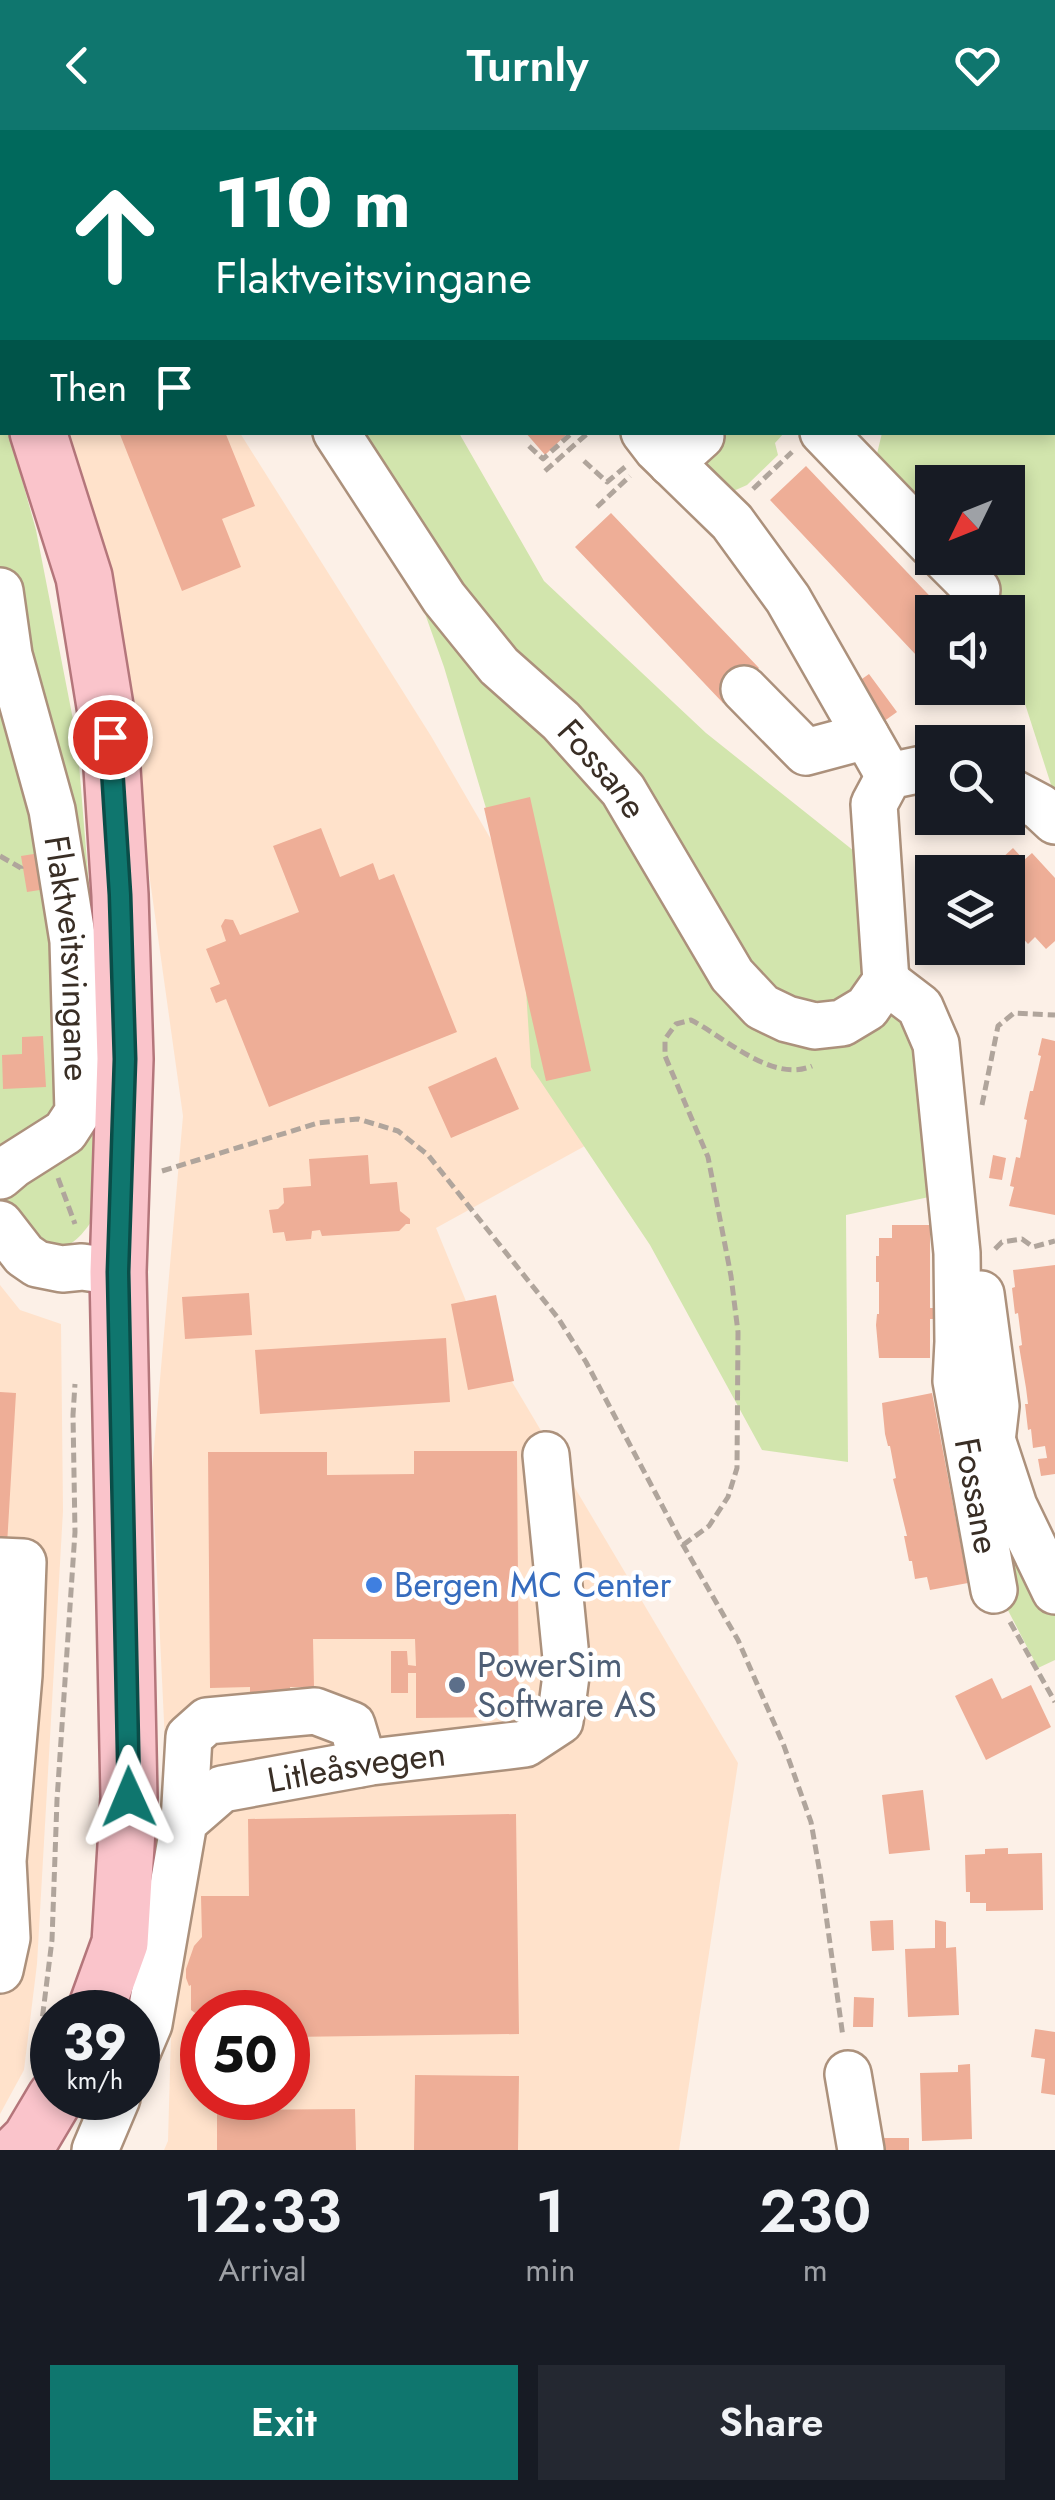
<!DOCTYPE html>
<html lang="en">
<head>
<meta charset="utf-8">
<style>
  body { margin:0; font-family:Jost,sans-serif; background:#242831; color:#f1f3f6; height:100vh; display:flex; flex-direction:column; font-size:38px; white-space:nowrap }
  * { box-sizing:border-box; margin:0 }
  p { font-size:32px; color:#9ea1a6 }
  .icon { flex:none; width:55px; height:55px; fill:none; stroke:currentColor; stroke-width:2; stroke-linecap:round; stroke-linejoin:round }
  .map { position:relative; height:2020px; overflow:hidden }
  .drawer { display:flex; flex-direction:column; background:#171b24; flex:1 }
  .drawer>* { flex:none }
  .guide { position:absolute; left:0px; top:0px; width:1055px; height:305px; box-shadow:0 5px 15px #0003; background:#00695c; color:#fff; overflow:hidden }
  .needle { width:65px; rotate:227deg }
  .controls { position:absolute; left:915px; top:335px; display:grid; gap:20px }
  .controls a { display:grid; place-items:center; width:110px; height:110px; border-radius:0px; background:#171b24; box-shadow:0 5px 15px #0003; font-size:50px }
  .speed { position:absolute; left:30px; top:1860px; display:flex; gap:20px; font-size:50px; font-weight:700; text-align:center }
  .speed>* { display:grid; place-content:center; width:130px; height:130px; border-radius:50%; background:#171b24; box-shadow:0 5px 15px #0003; line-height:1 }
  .speed small { font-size:25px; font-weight:400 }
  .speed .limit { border:15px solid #d22; background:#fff; color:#111 }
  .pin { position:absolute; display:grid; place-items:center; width:85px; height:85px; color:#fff; margin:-42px; border:5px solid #fff; border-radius:50%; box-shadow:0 2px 10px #0007 }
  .me { position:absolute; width:110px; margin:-55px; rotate:359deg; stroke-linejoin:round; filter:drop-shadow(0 0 8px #0008) }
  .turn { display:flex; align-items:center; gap:35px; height:210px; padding:0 50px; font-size:45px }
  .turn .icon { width:130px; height:130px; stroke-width:2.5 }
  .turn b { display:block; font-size:70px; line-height:85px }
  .then { display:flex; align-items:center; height:95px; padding:0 50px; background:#0003; gap:20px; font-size:38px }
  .eta { display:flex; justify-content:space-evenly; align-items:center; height:170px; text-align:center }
  .eta b { font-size:60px; font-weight:600; line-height:70px }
  .cta { display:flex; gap:20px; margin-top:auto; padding:20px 50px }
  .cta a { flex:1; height:115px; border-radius:0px; background:#0f766e; color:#fff; font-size:40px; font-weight:600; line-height:115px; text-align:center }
  .cta a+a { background:#242831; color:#f1f3f6 }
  header { display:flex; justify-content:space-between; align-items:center; height:130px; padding:0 50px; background:#0f766e; color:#fff; font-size:45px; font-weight:600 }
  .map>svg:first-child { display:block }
  .built { fill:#ffe2cb; fill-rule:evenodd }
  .green { fill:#d2e5ad }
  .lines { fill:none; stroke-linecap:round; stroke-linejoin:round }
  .stream { stroke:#88acdd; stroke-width:9 }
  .building { fill:#eeae97 }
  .minor-casing { stroke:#ac917c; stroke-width:50 }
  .major-casing { stroke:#b4767b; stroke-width:60 }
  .path { stroke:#b0a59c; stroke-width:5; stroke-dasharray:10 5; stroke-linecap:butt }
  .minor { stroke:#fff; stroke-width:45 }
  .major { stroke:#fac4cb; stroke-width:55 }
  .route-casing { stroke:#0a4d48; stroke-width:25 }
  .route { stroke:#0f766e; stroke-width:18 }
  .shop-dot { fill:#3f7fe0; stroke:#fff; stroke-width:4 }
  .service-dot { fill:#5c6f8a; stroke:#fff; stroke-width:4 }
  .labels { text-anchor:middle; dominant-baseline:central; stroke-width:9; stroke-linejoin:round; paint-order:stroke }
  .street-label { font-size:35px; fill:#392e25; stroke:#fff }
  .shop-label { font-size:35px; fill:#366cbe; stroke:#fff; text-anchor:start }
  .service-label { font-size:35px; fill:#4e5e75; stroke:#fff; text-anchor:start }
</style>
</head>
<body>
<header><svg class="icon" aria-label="back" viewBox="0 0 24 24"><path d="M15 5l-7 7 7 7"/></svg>Turnly<svg class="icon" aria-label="heart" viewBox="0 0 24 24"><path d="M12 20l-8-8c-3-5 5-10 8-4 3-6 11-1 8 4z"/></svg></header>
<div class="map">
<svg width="1055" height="2020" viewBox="0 0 1055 2020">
  <rect width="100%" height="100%" fill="#fcf0e7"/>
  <path class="built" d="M61,303H240L431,606L554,818L594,1011L436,1098L470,1181L738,1633L679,2020H164L168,2011L174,1800L152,1341L183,986L119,528ZM202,1882H288V1968H202Z
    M0,1155L20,1180L61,1194L63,1381L37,1834L24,1940L0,1984Z"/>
  <path class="green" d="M190,0H1055V667L1008,521V482H995L989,466L955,428H1008V352H932V402L874,336L882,303L1052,302V2H191Z
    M0,271L2,280V302L9,303L36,400L77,610L91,780L98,934L97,1082C86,1101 75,1116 53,1121L0,1075Z
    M340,303H459L544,451L706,603L854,721L872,845L935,895L952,1062L846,1085L848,1332L762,1320L650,1115L531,937L522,799L444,537L423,478L364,338Z
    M715,303H784L775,313L778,325L747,355L729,363L703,337Z
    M1012,1391L1055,1481V1530L1038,1538L1000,1465Z"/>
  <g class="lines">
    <path class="stream" d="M83,0L84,2"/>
  </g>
  <path class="building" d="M119,302H225L255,376L222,389L241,437L182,461Z
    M525,302H569L545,325Z
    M806,336L945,482H932V511L917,526L770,370Z
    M611,383L759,538L723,573L575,417Z
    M869,544L897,582L880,594L852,556Z
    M530,667L591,941L546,951L484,678Z
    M321,698L340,747L373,733L379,750L394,744L457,902L269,977L226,869L216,873L210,858L220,854L206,819L226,811L221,796L225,789L233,790L240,805L299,782L273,716Z
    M1013,718L1024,730L1032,723L1055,748V811L1046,819L1035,807L1028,814L1008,792V742H987Z
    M40,723L46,759L27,762L21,726Z
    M43,906L46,957L3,959L2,925L22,924V907Z
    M1042,908L1055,911V1085L1009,1076L1014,1057L1010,1056L1016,1027L1020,1028L1027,990L1024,989L1030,961H1033L1041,926L1038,925Z
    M496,927L519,979L451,1008L428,957Z
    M368,1025L370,1054L397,1052L400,1081L410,1089V1094H406L399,1101L322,1106L320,1100L312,1101L311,1109L286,1111L284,1102L273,1103L269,1080L278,1079L284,1073L283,1058L311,1056L309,1029Z
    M993,1025L1006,1028L1002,1050L989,1048Z
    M892,1095H930V1178H933L934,1189H930V1228H879L876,1195L877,1184H879V1152H876V1126H879V1108H892Z
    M1055,1135V1344L1041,1346L1038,1329L1047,1328L1045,1316L1033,1318L1031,1299L1028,1300L1025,1274H1028L1026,1258L1019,1216L1022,1215L1018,1183L1015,1184L1012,1158L1015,1157L1013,1140Z
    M249,1163L252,1205L185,1209L182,1167Z
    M496,1165L514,1251L468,1260L451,1174Z
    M446,1208L450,1272L260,1284L255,1220Z
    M0,1262L16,1263L7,1415H0Z
    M932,1263L968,1453L930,1460L927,1447L915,1449L912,1431H909L904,1406H907L893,1349L896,1348L890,1316H888L885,1304L882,1273Z
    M414,1321H517L519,1587L416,1588V1543H408V1563H391V1521H407L408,1535L416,1536L415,1509H313L314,1557H290V1573H250V1557L210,1558L208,1322H327V1345L414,1344Z
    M992,1548L1002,1569L1031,1555L1051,1597L986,1630L955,1566Z
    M923,1660L930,1720L889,1724L882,1665Z
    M516,1684L519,1904L288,1907V1882H202V1888L191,1880V1855L189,1856L186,1848V1839L194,1816L202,1807L201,1766H249L248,1689Z
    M1008,1718V1724L1042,1723L1043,1780L986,1781V1773H970V1762H966L965,1725L985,1724V1719Z
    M893,1790L894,1820L872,1821L870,1791Z
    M935,1790L946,1792V1818L956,1817L959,1885L908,1887L905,1819L935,1818Z
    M854,1867L874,1868L873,1897H853Z
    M1035,1899L1055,1902V1965L1041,1963L1045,1929L1031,1927Z
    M970,1934L972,2009L922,2011L920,1943L958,1942V1935Z
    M415,1945L519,1946L518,2020H414Z
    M355,1979L356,2020H217V1980Z
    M883,2008H909V2020H883Z"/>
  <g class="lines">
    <defs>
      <g id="minor">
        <path d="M47,0L49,2"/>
        <path id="s1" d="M336,302L444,468L499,536L561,591L623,660L732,845L762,877L787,889L815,896L842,893L867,878L886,851L874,674L889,646L932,637"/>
        <path d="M644,302L657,319L732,392L788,469L889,646"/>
        <path d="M823,302L932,415"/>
        <path d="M671,333L701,306"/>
        <path d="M945,428L977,460"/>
        <path id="s2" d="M0,461L9,525L52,680L73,811L78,982L65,1002L13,1035L0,1046"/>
        <path d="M744,559L806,622L866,606"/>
        <path d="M1008,660L1040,677L1055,691"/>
        <path id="s3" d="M886,851L920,877L936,914L957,1123L958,1212L956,1251L994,1460"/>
        <path d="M0,1094L24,1125L37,1134L62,1139L82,1137L118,1142"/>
        <path d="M981,1164L996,1276L992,1311"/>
        <path d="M987,1294L1014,1376L1055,1461"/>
        <path d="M0,1431L23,1432L19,1545L3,1731L7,1808L0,1840"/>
        <path d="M184,1692L189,1607L207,1591L315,1581L352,1595L358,1615L359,1634"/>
        <path id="s4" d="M138,1920L149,1894L184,1692L222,1659L371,1632L525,1614L560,1591L567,1538L546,1325"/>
        <path d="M848,1944L861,2020"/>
        <path d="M95,2020L117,1968"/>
      </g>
      <path id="major" d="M0,185L2,193
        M38,302L84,447L110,607L120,765L125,929L118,1142L129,1667L120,1813L95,1882
        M20,2020L30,2010L55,1968"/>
    </defs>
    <use href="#minor" class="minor-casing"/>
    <use href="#major" class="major-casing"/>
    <path class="path" d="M0,244L2,242
      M529,316L543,329L573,302
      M584,331L607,352L625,337
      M545,341L589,302
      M753,359L792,322
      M597,377L630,346
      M0,726L21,738V741
      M982,975L998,896L1014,883L1055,885
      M162,1041L318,993L358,989L398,1001L428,1025L558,1188L586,1232L683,1415L738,1510L784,1616L811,1692L821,1749L843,1907
      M58,1048L75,1094
      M995,1119L1002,1112L1022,1109L1033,1117L1055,1111
      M683,1415L709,1396L728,1367L737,1338L738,1202L731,1146L708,1027L665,926V909L676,894L691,890C726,908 772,953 812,936
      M1010,1492L1055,1572
      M37,1931L52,1810L57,1670L75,1402L73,1285L75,1254"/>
    <use href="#minor" class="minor"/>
    <use href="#major" class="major"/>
  </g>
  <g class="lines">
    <defs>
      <path id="route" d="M110,607L120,765L125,929L118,1142L129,1667"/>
    </defs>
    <use href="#route" class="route-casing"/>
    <use href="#route" class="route"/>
  </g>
  <circle class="shop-dot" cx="374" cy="1455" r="10"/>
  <circle class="service-dot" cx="457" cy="1555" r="10"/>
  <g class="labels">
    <g class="street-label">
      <text stroke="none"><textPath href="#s1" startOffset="432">Fossane</textPath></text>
      <text stroke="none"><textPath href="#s2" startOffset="375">Flaktveitsvingane</textPath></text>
      <text stroke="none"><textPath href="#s3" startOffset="538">Fossane</textPath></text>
      <text stroke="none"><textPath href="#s4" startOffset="420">Litleåsvegen</textPath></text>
    </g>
    <g class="shop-label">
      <text x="394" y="1455">Bergen MC Center</text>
    </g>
    <g class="service-label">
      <text x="477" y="1535">PowerSim<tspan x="477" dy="40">Software AS</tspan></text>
    </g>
  </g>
</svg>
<div class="controls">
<a><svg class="needle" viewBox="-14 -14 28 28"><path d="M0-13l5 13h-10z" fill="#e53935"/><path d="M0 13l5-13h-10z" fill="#9ea1a6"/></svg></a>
<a><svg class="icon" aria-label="sound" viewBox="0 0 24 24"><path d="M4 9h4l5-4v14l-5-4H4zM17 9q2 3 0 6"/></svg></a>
<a><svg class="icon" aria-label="search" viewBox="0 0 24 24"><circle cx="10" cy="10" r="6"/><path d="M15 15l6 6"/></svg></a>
<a><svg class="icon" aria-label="layers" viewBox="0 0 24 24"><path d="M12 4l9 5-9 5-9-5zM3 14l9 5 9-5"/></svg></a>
</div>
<div class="speed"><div>39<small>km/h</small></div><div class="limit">50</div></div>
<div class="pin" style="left:110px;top:607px;background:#d93025"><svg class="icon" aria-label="arrive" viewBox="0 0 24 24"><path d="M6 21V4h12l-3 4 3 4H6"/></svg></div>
<svg class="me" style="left:129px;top:1667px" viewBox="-20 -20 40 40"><path d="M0-17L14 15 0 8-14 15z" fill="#0f766e" stroke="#fff" stroke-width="4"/></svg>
<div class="guide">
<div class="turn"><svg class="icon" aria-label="ahead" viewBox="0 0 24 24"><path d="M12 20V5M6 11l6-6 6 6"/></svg><div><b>110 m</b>Flaktveitsvingane</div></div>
<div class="then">Then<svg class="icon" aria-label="arrive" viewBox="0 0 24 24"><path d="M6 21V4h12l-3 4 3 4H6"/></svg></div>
</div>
</div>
<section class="drawer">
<div class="eta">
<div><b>12:33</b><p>Arrival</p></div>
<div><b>1</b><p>min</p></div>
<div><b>230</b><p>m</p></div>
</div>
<div class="cta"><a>Exit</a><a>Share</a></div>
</section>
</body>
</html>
